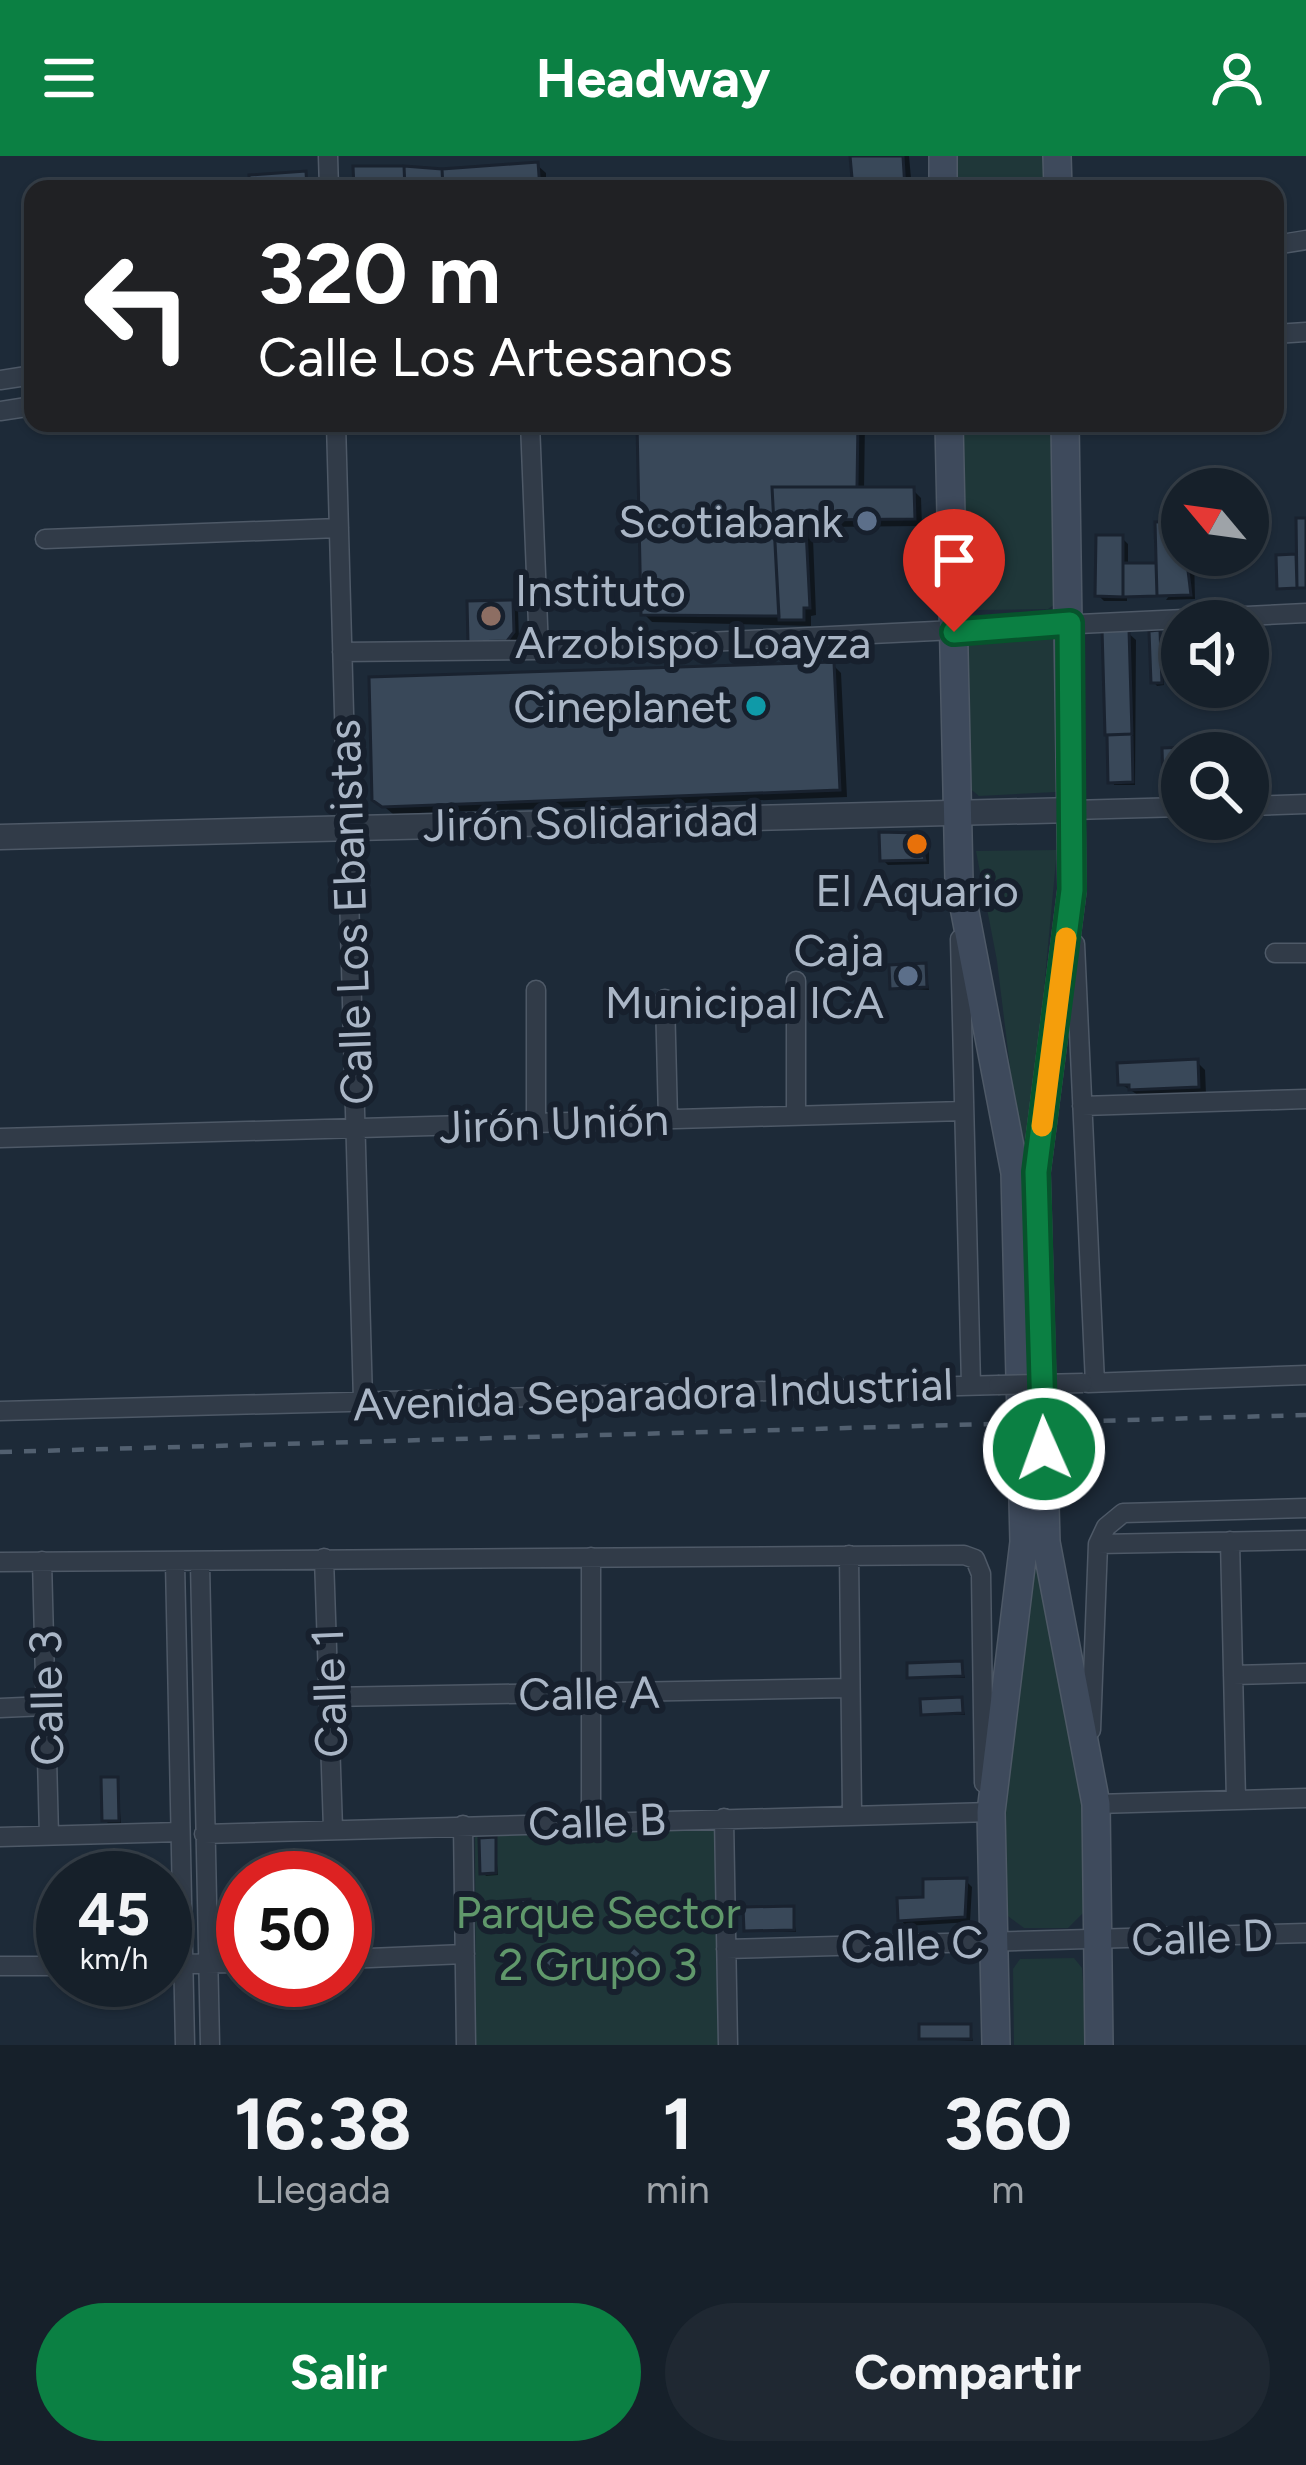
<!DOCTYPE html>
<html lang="es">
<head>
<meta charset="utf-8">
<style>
  body { margin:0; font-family:Figtree,sans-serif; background:#1f2832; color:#f1f3f6; height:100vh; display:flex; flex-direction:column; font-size:45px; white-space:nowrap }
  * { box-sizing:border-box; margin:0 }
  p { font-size:39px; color:#9ea3a8 }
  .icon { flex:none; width:66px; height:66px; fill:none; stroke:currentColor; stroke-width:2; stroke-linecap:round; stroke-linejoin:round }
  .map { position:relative; height:1889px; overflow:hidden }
  .details { display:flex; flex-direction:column; background:#16202a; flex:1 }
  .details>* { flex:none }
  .hud { position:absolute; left:24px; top:24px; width:1260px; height:252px; border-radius:24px; box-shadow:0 3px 9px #0004,0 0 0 3px #353e47; background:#202124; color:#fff; overflow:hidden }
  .needle { width:78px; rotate:299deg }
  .tools { position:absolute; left:1161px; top:312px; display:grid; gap:24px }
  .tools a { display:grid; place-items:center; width:108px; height:108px; border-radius:50%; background:#16202a; box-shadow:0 3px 9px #0004,0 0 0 3px #353e47; font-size:60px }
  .speed { position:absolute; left:36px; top:1695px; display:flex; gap:24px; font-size:60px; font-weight:700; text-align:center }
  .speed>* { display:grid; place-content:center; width:156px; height:156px; border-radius:50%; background:#16202a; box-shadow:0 3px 9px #0004,0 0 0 3px #353e47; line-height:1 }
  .speed small { font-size:30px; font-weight:400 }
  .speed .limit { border:18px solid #d22; background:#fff; color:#111 }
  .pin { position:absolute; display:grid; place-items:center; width:102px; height:102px; color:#fff; margin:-123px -51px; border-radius:50% 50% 50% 0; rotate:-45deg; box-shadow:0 0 12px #0007 }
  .pin .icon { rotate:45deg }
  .me { position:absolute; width:132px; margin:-66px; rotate:358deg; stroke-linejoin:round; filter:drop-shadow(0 0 9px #0008) }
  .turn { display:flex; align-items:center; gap:42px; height:252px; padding:0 36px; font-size:54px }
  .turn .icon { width:156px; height:156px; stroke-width:2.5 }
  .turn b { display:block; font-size:84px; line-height:102px }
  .eta { display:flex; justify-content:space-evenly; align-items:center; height:204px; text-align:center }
  .eta b { font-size:72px; font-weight:700; line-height:84px }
  .action { display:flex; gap:24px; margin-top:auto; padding:24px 36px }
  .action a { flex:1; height:138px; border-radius:72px; background:#0b8043; color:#fff; font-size:48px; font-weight:700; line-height:138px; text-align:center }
  .action a+a { background:#1f2832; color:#f1f3f6 }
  header { display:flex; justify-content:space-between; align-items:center; height:156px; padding:0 36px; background:#0b8043; color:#fff; font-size:54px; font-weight:700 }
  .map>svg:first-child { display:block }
  .green { fill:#1f3739 }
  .shadow { fill:#0007 }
  .building { fill:#394859; stroke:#19222f; stroke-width:3 }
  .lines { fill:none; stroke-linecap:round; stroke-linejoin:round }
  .minor-casing { stroke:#4e5967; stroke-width:21 }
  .tertiary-casing { stroke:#4e5967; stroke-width:27 }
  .secondary-casing { stroke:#4e5967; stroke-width:30 }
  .minor { stroke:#313b48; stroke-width:18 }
  .tertiary { stroke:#313b48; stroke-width:24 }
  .secondary { stroke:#3e4a5c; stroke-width:27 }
  .rail { stroke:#526070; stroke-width:4.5; stroke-dasharray:12 12; stroke-linecap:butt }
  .minor-bridge-casing { stroke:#4e5967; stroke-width:21; stroke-linecap:butt }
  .minor-bridge { stroke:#313b48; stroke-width:18 }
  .route-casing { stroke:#07532c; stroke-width:30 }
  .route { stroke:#0b8043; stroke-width:21 }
  .slow { stroke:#f59e0b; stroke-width:21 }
  .service-dot { fill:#5c6f8a; stroke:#17202d; stroke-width:4.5 }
  .education-dot { fill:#8d6e63; stroke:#17202d; stroke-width:4.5 }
  .culture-dot { fill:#0f9aa8; stroke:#17202d; stroke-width:4.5 }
  .food-dot { fill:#e8710a; stroke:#17202d; stroke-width:4.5 }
  .labels { text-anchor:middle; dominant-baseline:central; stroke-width:12; stroke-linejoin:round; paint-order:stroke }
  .poi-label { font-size:45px; fill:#aab6c6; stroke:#17202d; text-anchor:end }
  .street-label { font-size:45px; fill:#aab6c6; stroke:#17202d }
  .park-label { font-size:45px; fill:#60986b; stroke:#17202d }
</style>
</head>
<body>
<header><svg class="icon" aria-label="menu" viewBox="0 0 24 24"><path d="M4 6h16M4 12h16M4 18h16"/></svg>Headway<svg class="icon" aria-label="person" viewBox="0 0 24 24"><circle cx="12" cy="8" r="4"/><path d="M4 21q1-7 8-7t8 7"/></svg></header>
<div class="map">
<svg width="1306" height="1889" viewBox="0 0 1306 1889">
  <rect width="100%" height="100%" fill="#1d2a38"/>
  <path class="green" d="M950,0H1049L1050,33H951Z
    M958,267H1057V447L1048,453L978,454L962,439Z
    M1051,476L1061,489L1062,628L1056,636L979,640L968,631L963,494L968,482Z
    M1057,694L1025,1034L997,805L976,695Z
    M1035,1400L1084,1644V1756L1068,1772H1024L1005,1758L1003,1654Z
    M715,1671L718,1889H476L475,1677Z
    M1074,1802L1082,1812L1087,1889H1014L1013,1813L1020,1803Z"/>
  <path class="shadow" d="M853,0H909L912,33H856Z
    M537,9L546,17V33H357L442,16Z
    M640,267H865L864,334H913L921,342L922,370L822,371L813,382L816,459L811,460V470L652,466L644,458Z
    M1122,382L1128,388V410H1159L1194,399L1195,443L1166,444L1172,436L1127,437V445H1104L1098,439Z
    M512,447L518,453L519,483L513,490L477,491Z
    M1127,476L1136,484L1135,629H1114L1108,578Z
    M1159,477L1164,529L1157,530L1154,526Z
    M833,509L841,517L847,641L393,658L375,643Z
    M913,679L929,694V708L888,709L883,704Z
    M925,734L928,748L899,745Z
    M925,810L929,834L893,832Z
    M1197,906L1205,914L1206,938L1141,941L1121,928Z
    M961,1508L965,1522L910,1521Z
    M961,1544L965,1559L924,1557Z
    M117,1624L121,1667H108L105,1664Z
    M495,1684L498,1719L486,1720L483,1716Z
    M966,1725L972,1731L970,1766L906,1770L901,1764Z
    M792,1753L796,1776L747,1774Z
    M969,1871L973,1885L922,1882Z"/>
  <path class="building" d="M850,0H903L905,33H853Z
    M538,6L540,33H443L442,13Z
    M353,10H404L405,33H354Z
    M404,10L442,13L443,33H405Z
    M306,15L307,33H250L249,19Z
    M637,267H858L857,331H772L779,460L641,459Z
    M772,331H914L915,363L814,364L806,373L810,452H804V464H779Z
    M1296,362H1306V432H1297Z
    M1182,365L1191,439L1157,440L1155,366Z
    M1096,379H1123V441L1095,440Z
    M1296,398L1297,432L1277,433L1276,399Z
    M1123,407H1156L1157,440L1123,441Z
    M513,444L514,476L507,485L468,486L467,445Z
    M1102,473H1129L1132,578L1105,579Z
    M1160,474L1162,527H1151L1149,475Z
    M834,506L840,634L382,651L372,644L369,521Z
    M1132,578L1133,626L1108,627L1107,579Z
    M1190,591V597H1182V628L1163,625L1162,592Z
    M879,676L919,677L925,704L880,705Z
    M896,731H926V746L896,747Z
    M926,807L927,831L890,833L889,809Z
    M1198,903L1199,931L1129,934V929H1118L1117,907Z
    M962,1505L963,1520L907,1522V1507Z
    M962,1541L963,1557L921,1559L920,1543Z
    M101,1621H118L119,1665H102Z
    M496,1681V1717L480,1718L479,1682Z
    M967,1722L965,1761L898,1765L897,1742L923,1741V1723Z
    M530,1743L532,1768L494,1771L492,1746Z
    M794,1750V1774L744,1775L743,1751Z
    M634,1791L646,1802L629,1822L616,1811Z
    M555,1796L574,1814L564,1825L545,1807Z
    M919,1868H971V1883H919Z"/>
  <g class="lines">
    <defs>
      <path id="minor" d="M328,0L329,33
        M1275,89L1306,84
        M1275,178L1306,176
        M0,224L33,219
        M0,255L33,250
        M336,267L363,1245
        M530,267L539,494
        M45,383L339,372
        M342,496L539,494L1306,457
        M1248,650L1306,648
        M1072,654L1182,651
        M960,783L971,1229
        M1075,788L1095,1227
        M1275,797H1306
        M796,825V960
        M536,834V967
        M665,843L668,963
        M1082,950L1306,943
        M0,982L964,955
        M1088,1227L1306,1219
        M0,1255L998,1229
        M1230,1385L1236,1644
        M1098,1388L1306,1384
        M849,1399L852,1657
        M591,1401V1665
        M324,1402L333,1673
        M42,1405L49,1680
        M0,1406L964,1399L975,1403L981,1418L984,1627
        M175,1406L185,1889
        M200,1407L210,1889
        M1233,1519L1306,1517
        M329,1541L850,1532
        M0,1552L46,1550
        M1091,1574L1098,1388L1106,1371L1123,1357L1306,1352
        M1096,1648L1306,1642
        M724,1662L728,1889
        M463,1669L466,1889
        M204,1678L991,1656
        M0,1681L180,1676
        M726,1793L1306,1777
        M345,1803L465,1798
        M165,1808L243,1807
        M0,1810H63"/>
      <path id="tertiary" d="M0,681L1072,654"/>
      <path id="secondary" d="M943,0V33
        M1057,0L1058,33
        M949,267L959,725L1015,1017L1024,1386L991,1656L996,1889
        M1065,267L1072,734L1036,1016L1046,1386L1096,1648L1099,1889"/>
    </defs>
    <use href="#minor" class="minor-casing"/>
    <use href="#tertiary" class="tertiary-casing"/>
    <use href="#secondary" class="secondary-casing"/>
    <use href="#minor" class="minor"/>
    <use href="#tertiary" class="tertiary"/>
    <use href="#secondary" class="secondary"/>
    <path class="rail" d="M0,1296L1306,1259"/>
    <defs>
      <path id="minor-bridge" d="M998,1229L1083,1227"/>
    </defs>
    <use href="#minor-bridge" class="minor-bridge-casing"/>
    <use href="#minor-bridge" class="minor-bridge"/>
  </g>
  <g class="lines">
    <defs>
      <path id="route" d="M954,476L1070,467L1072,734L1036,1016L1044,1293"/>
    </defs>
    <use href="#route" class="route-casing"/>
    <use href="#route" class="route"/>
    <path class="slow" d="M1042,970L1066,782"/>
  </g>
  <g class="service-dot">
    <circle cx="867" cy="365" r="12"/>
    <circle cx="908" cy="820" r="12"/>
  </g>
  <circle class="education-dot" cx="491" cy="460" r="12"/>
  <circle class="culture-dot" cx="756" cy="550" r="12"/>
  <circle class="food-dot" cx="917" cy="688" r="12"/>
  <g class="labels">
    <g class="poi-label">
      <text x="843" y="365">Scotiabank</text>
      <text x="515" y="434" text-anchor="start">Instituto<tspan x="515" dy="52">Arzobispo Loayza</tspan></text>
      <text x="732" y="550">Cineplanet</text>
      <text x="917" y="734" text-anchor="middle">El Aquario</text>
      <text x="884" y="794">Caja<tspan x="884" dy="52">Municipal ICA</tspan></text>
    </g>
    <g class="street-label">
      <text transform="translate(591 666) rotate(-1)">Jirón Solidaridad</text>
      <text transform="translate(350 756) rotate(-92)">Calle Los Ebanistas</text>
      <text transform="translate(554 967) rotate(-2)">Jirón Unión</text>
      <text transform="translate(653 1238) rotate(-2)">Avenida Separadora Industrial</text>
      <text transform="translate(329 1537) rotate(-92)">Calle 1</text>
      <text transform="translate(589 1537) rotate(-1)">Calle A</text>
      <text transform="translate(46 1542) rotate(-91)">Calle 3</text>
      <text transform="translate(597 1665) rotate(-2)">Calle B</text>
      <text transform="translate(1202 1781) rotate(-2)">Calle D</text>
      <text transform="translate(912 1788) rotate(-2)">Calle C</text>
    </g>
    <g class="park-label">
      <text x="598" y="1756">Parque Sector<tspan x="598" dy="52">2 Grupo 3</tspan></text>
    </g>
  </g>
</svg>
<div class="tools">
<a><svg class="needle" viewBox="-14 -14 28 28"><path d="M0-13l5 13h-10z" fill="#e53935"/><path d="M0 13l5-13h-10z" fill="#9ea3a8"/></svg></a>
<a><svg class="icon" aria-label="sound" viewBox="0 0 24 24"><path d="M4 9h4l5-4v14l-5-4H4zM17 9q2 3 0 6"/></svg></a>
<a><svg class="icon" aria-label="search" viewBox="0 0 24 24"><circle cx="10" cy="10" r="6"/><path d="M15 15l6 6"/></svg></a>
</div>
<div class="speed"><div>45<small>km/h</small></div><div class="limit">50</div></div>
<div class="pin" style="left:954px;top:476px;background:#d93025"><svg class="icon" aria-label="arrive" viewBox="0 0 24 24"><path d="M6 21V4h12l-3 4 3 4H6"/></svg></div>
<svg class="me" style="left:1044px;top:1293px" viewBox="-20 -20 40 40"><circle r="17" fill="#0b8043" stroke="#fff" stroke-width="3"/><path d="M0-11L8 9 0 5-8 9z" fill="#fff"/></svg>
<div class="hud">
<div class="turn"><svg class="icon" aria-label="left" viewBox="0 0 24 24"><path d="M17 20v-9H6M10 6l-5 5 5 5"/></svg><div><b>320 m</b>Calle Los Artesanos</div></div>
</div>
</div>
<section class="details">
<div class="eta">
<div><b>16:38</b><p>Llegada</p></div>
<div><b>1</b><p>min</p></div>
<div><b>360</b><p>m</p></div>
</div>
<div class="action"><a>Salir</a><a>Compartir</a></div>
</section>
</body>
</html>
